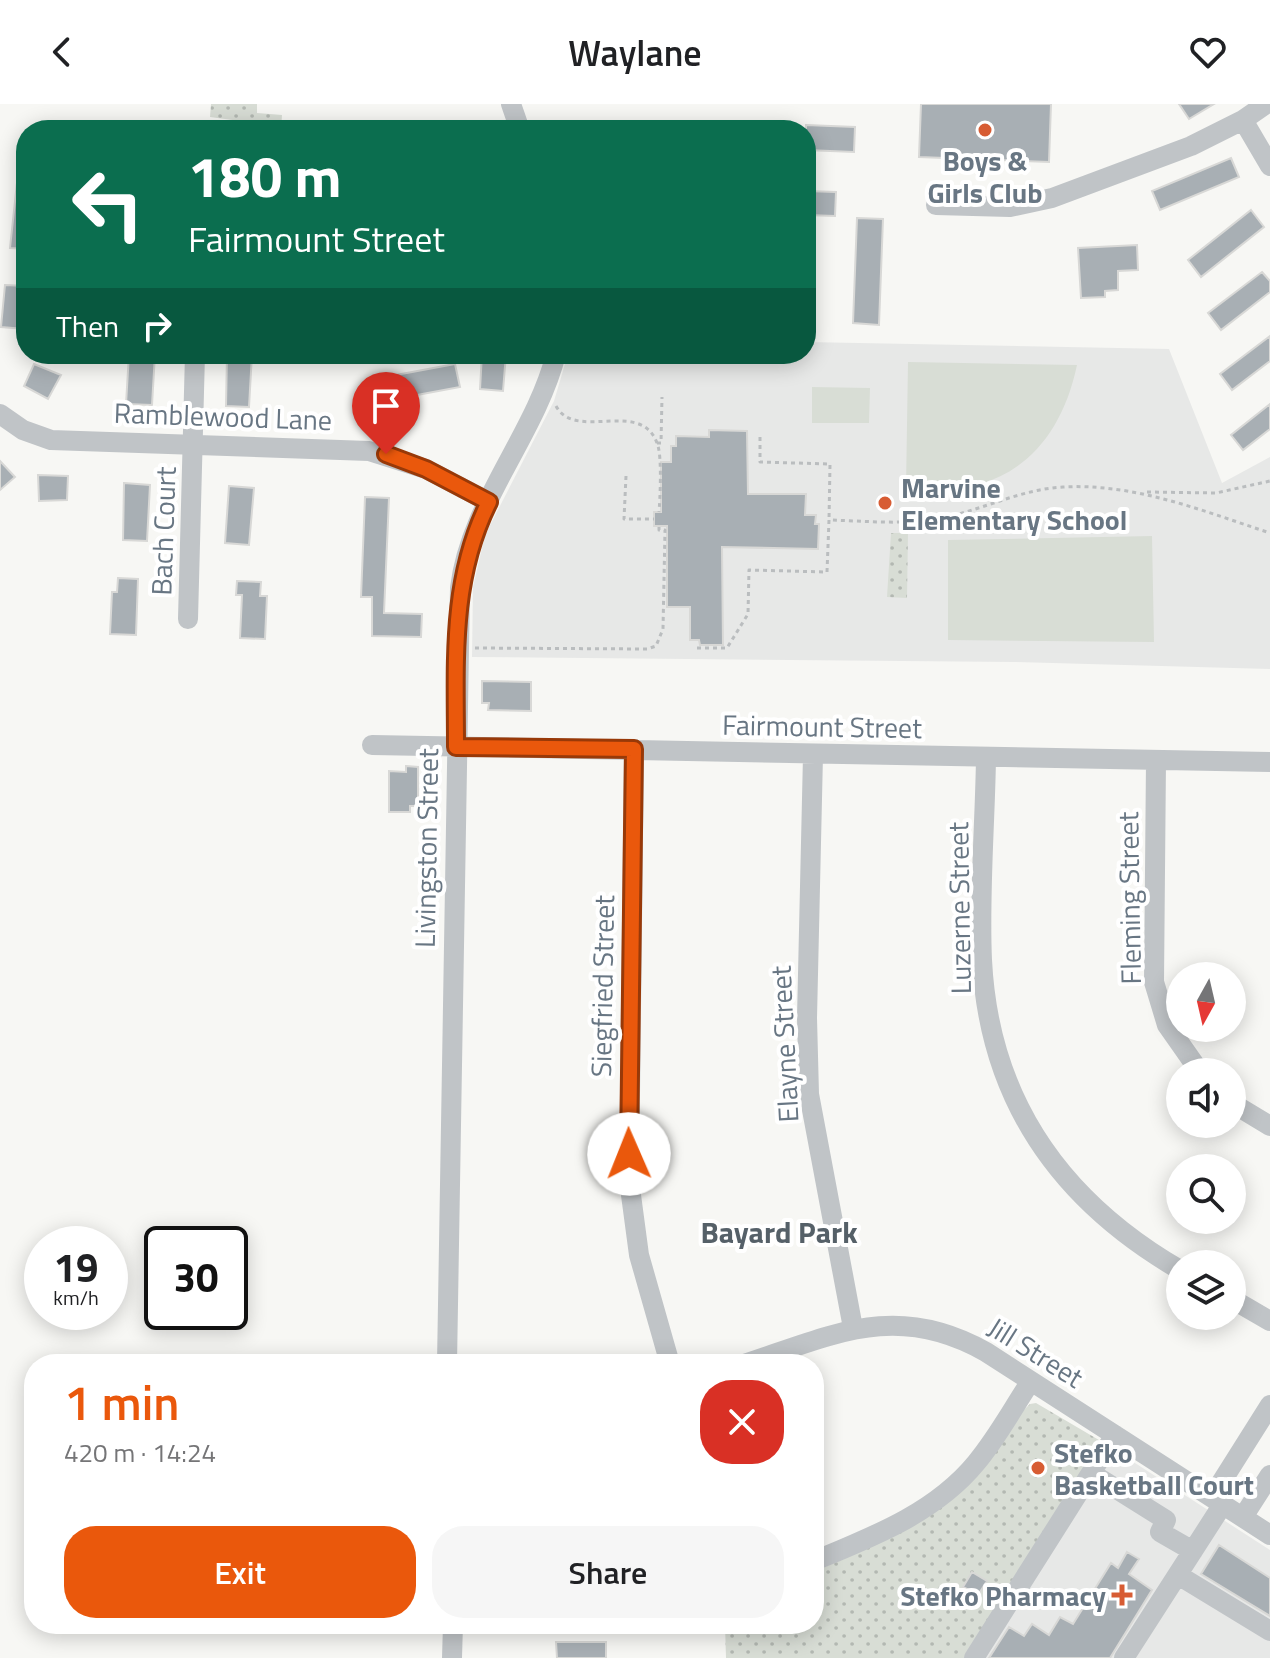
<!DOCTYPE html>
<html lang="en">
<head>
<meta charset="utf-8">
<style>
  body { margin:0; font-family:"Titillium Web",sans-serif; background:#f6f6f6; color:#202124; height:100vh; display:flex; flex-direction:column; font-size:30px; white-space:nowrap }
  * { box-sizing:border-box; margin:0 }
  p { font-size:26px; color:#757577 }
  .icon { flex:none; width:44px; height:44px; fill:none; stroke:currentColor; stroke-width:2; stroke-linecap:round; stroke-linejoin:round }
  .map { position:relative; flex:1; overflow:hidden }
  .details { position:absolute; left:24px; top:1250px; width:800px; height:280px; display:flex; flex-direction:column; background:#fff; border-radius:32px; box-shadow:0 4px 20px #0003 }
  .details>* { flex:none }
  .top-card { position:absolute; left:16px; top:16px; width:800px; height:244px; border-radius:32px; box-shadow:0 4px 20px #0003; background:#0b6e4f; color:#fff; overflow:hidden }
  .needle { width:52px; rotate:188deg }
  .buttons { position:absolute; left:1166px; top:858px; display:grid; gap:16px }
  .buttons a { display:grid; place-items:center; width:80px; height:80px; border-radius:50%; background:#fff; box-shadow:0 4px 20px #0003; font-size:40px }
  .speed { position:absolute; left:24px; top:1122px; display:flex; gap:16px; font-size:40px; font-weight:700; text-align:center }
  .speed>* { display:grid; place-content:center; width:104px; height:104px; border-radius:50%; background:#fff; box-shadow:0 4px 20px #0003; line-height:1 }
  .speed small { font-size:20px; font-weight:400 }
  .speed .limit { border:4px solid #111; border-radius:12px; background:#fff; color:#111 }
  .pin { position:absolute; display:grid; place-items:center; width:68px; height:68px; color:#fff; margin:-82px -34px; border-radius:50% 50% 50% 0; rotate:-45deg; box-shadow:0 0 8px #0007 }
  .pin .icon { rotate:45deg }
  .me { position:absolute; width:88px; margin:-44px; rotate:359deg; stroke-linejoin:round; filter:drop-shadow(0 0 6px #0008) }
  .turn { display:flex; align-items:center; gap:28px; height:168px; padding:0 40px; font-size:36px }
  .turn .icon { width:104px; height:104px; stroke-width:2.5 }
  .turn b { display:block; font-size:56px; line-height:68px }
  .then { display:flex; align-items:center; height:76px; padding:0 40px; background:#0003; gap:16px; font-size:30px }
  .round { display:grid; place-items:center; flex:none; width:84px; height:84px; border-radius:32px; background:#f6f6f6 }
  .head { display:flex; align-items:center; justify-content:space-between; height:136px; padding:0 40px }
  h1 { font-size:48px; font-weight:600; line-height:60px; color:#ea580c }
  .action { display:flex; gap:16px; margin-top:auto; padding:16px 40px }
  .action a { flex:1; height:92px; border-radius:32px; background:#ea580c; color:#fff; font-size:32px; font-weight:600; line-height:92px; text-align:center }
  .action a+a { background:#f6f6f6; color:#202124 }
  header { display:flex; justify-content:space-between; align-items:center; height:104px; padding:0 40px; background:#fff; font-size:36px; font-weight:600 }
  .map>svg:first-child { display:block }
  .built { fill:#e7e8e7 }
  .grass { fill:#d8ddd5 }
  .park { fill:url(#park-dots) }
  .building { fill:#a8afb4; stroke:#d8d8d6; stroke-width:2 }
  .lines { fill:none; stroke-linecap:round; stroke-linejoin:round }
  .path { stroke:#babdbf; stroke-width:3; stroke-dasharray:4 4; stroke-linecap:butt }
  .minor { stroke:#c0c4c7; stroke-width:20 }
  .route-casing { stroke:#983908; stroke-width:20 }
  .route { stroke:#ea580c; stroke-width:14 }
  .poi-dot { fill:#d75c33; stroke:#fff; stroke-width:3 }
  .labels { text-anchor:middle; dominant-baseline:central; stroke-width:8; stroke-linejoin:round; paint-order:stroke }
  .poi-label { font-size:28px; font-weight:bold; fill:#687683; stroke:#fff; text-anchor:start }
  .street-label { font-size:28px; fill:#687683; stroke:#fff }
  .neighbourhood-label { font-size:30px; font-weight:bold; fill:#556068; stroke:#fff }
</style>
</head>
<body>
<header><svg class="icon" aria-label="back" viewBox="0 0 24 24"><path d="M15 5l-7 7 7 7"/></svg>Waylane<svg class="icon" aria-label="heart" viewBox="0 0 24 24"><path d="M12 20l-8-8c-3-5 5-10 8-4 3-6 11-1 8 4z"/></svg></header>
<div class="map">
<svg width="1270" height="1554" viewBox="0 0 1270 1554">
  <defs>
    <pattern id="park-dots" width="8" height="8" patternUnits="userSpaceOnUse" patternTransform="scale(2)"><rect width="8" height="8" fill="#d8ddd5"/><path d="M2 2h.1M6 6h.1" fill="none" stroke="#b3b8b2" stroke-width="1.8" stroke-linecap="round"/></pattern>
  </defs>
  <rect width="100%" height="100%" fill="#f7f7f4"/>
  <path class="built" d="M806,238L1169,245L1222,379L1270,353V565L1014,558L472,553L473,483L485,431L554,297L568,250H806Z
    M1104,1339L1270,1446V1554H967Z"/>
  <path class="grass" d="M908,258L1077,261C1058,351 998,397 906,384Z
    M812,283L870,284L869,319H812Z
    M1152,432L1154,538L948,536V436Z"/>
  <path class="park" d="M211,0H257V9L282,11L281,26H256L255,19L210,13Z
    M891,429H908L907,494L887,493Z
    M1036,1299L1104,1339L967,1554H726L725,1520H814V1468L885,1436L1030,1300Z"/>
  <path class="building" d="M921,0H1051L1049,58L919,53Z
    M1179,0H1214L1189,15Z
    M806,21L855,23L854,48L806,46Z
    M1231,54L1239,73L1160,106L1152,87Z
    M18,69L26,70V145L10,144Z
    M806,87L836,88L835,112L806,111Z
    M1251,106L1264,123L1201,173L1188,156Z
    M857,114L883,115L879,221L853,219Z
    M1137,141L1138,166L1118,167V186L1105,187V193L1081,194L1078,144Z
    M1262,168L1270,177V188L1221,226L1208,209Z
    M5,181L26,182L25,225L1,223Z
    M1270,232V257L1232,286L1220,270Z
    M129,250H155L152,301L126,300Z
    M227,250H252L249,303L226,302Z
    M482,250H506L503,287L480,285Z
    M34,260L61,271L48,295L24,282Z
    M455,260L460,283L374,299L369,276Z
    M1270,300V325L1243,346L1231,331Z
    M709,326L747,327L748,390H806L805,411H816L815,420H819L818,445L722,443L723,541H700L699,536H690V503H667V422H654V408H661V358H671V342H676V332L709,333Z
    M0,357L15,373L0,386Z
    M38,371L68,372L67,396L39,397Z
    M124,379L150,381L147,437L123,436Z
    M229,382L254,384L249,441L225,439Z
    M365,393L389,394L384,509L422,510L421,533L372,532V493H361Z
    M118,474L138,475L136,531L110,530L112,488H117Z
    M237,477L261,478L260,492H267L265,535L240,534L242,491H236Z
    M482,577L531,578V607L488,606L489,599H482Z
    M406,662L418,663V702H410V708H389V667L406,668Z
    M1219,1441L1270,1474V1512L1201,1470Z
    M1127,1448L1139,1455L1129,1470L1152,1486L1110,1554H989L1009,1523L1024,1532L1032,1520L1049,1531L1060,1513L1073,1520L1111,1459L1118,1464Z
    M972,1468L987,1477L978,1491L963,1483Z
    M556,1538H606V1554H557Z"/>
  <g class="lines">
    <path class="path" d="M556,302C576,339 643,292 658,342C662,355 660,397 659,408
      M760,333V358L830,360L829,416
      M657,339H661L662,293
      M626,372L624,415H654
      M1147,388L1216,389L1270,377
      M475,544L647,545L656,542L663,525L665,426H659V422
      M697,544H727L748,510L749,466L827,468L829,416C869,417 911,422 951,412C988,403 1024,385 1063,383C1135,379 1203,407 1270,429"/>
    <path class="minor" d="M511,0L520,26
      M1243,16L1270,62
      M936,101L1010,103L1052,94L1191,42L1243,16L1266,0
      M0,310L23,326L51,336L369,347L426,365L489,398
      M188,515L195,250
      M372,641L1270,658
      M634,645L629,1076L639,1151L670,1260
      M813,651L807,914L809,990L853,1224
      M986,654C985,721 979,789 982,856C989,996 1061,1097 1180,1166
      M1156,656L1154,878L1167,921L1200,968
      M1232,999L1270,1022
      M1232,1195L1270,1217
      M447,1260L460,484C470,399 535,332 556,250
      M744,1260C833,1231 896,1197 986,1248L1270,1431
      M1091,1369L1166,1416L1160,1428L1193,1447
      M1212,1393L1270,1301
      M1243,1413L1270,1371
      M814,1457C872,1433 935,1409 976,1359C997,1334 1013,1304 1031,1277
      M1178,1471L1270,1527
      M452,1554L453,1520
      M974,1554L1115,1331
      M1124,1554L1223,1400"/>
  </g>
  <g class="lines">
    <defs>
      <path id="route" d="M386,350L426,365L489,398C450,476 456,557 456,643L634,645L629,1050"/>
    </defs>
    <use href="#route" class="route-casing"/>
    <use href="#route" class="route"/>
  </g>
  <g class="poi-dot">
    <circle cx="985" cy="26" r="8"/>
    <circle cx="885" cy="399" r="8"/>
    <circle cx="1038" cy="1364" r="8"/>
    <path d="M1118 1479h8v8h8v8h-8v8h-8v-8h-8v-8h8z"/>
  </g>
  <g class="labels">
    <g class="poi-label">
      <text x="985" y="56" text-anchor="middle">Boys &amp;<tspan x="985" dy="32">Girls Club</tspan></text>
      <text x="901" y="383">Marvine<tspan x="901" dy="32">Elementary School</tspan></text>
      <text x="1054" y="1348">Stefko<tspan x="1054" dy="32">Basketball Court</tspan></text>
      <text x="1106" y="1491" text-anchor="end">Stefko Pharmacy</text>
    </g>
    <g class="street-label">
      <text transform="translate(223 312) rotate(2)">Ramblewood Lane</text>
      <text transform="translate(163 427) rotate(-88)">Bach Court</text>
      <text transform="translate(822 622) rotate(1)">Fairmount Street</text>
      <text transform="translate(426 744) rotate(-89)">Livingston Street</text>
      <text transform="translate(1129 794) rotate(-91)">Fleming Street</text>
      <text transform="translate(959 804) rotate(-91)">Luzerne Street</text>
      <text transform="translate(602 882) rotate(-89)">Siegfried Street</text>
      <text transform="translate(784 940) rotate(-93)">Elayne Street</text>
      <text transform="translate(1036 1248) rotate(32)">Jill Street</text>
    </g>
    <g class="neighbourhood-label">
      <text x="779" y="1128">Bayard Park</text>
    </g>
  </g>
</svg>
<div class="buttons">
<a><svg class="needle" viewBox="-14 -14 28 28"><path d="M0-13l5 13h-10z" fill="#e53935"/><path d="M0 13l5-13h-10z" fill="#757577"/></svg></a>
<a><svg class="icon" aria-label="sound" viewBox="0 0 24 24"><path d="M4 9h4l5-4v14l-5-4H4zM17 9q2 3 0 6"/></svg></a>
<a><svg class="icon" aria-label="search" viewBox="0 0 24 24"><circle cx="10" cy="10" r="6"/><path d="M15 15l6 6"/></svg></a>
<a><svg class="icon" aria-label="layers" viewBox="0 0 24 24"><path d="M12 4l9 5-9 5-9-5zM3 14l9 5 9-5"/></svg></a>
</div>
<div class="speed"><div>19<small>km/h</small></div><div class="limit">30</div></div>
<div class="pin" style="left:386px;top:350px;background:#d93025"><svg class="icon" aria-label="arrive" viewBox="0 0 24 24"><path d="M6 21V4h12l-3 4 3 4H6"/></svg></div>
<svg class="me" style="left:629px;top:1050px" viewBox="-20 -20 40 40"><circle r="19" fill="#fff"/><path d="M0-13L10 11 0 6-10 11z" fill="#ea580c"/></svg>
<div class="top-card">
<div class="turn"><svg class="icon" aria-label="left" viewBox="0 0 24 24"><path d="M17 20v-9H6M10 6l-5 5 5 5"/></svg><div><b>180 m</b>Fairmount Street</div></div>
<div class="then">Then<svg class="icon" aria-label="right" viewBox="0 0 24 24"><path d="M7 20v-9h11M14 6l5 5-5 5"/></svg></div>
</div>
<section class="details">
<div class="head"><div><h1>1 min</h1><p>420 m · 14:24</p></div><a class="round" style="background:#d93025;color:#fff"><svg class="icon" aria-label="close" viewBox="0 0 24 24"><path d="M6 6l12 12M18 6L6 18"/></svg></a></div>
<div class="action"><a>Exit</a><a>Share</a></div>
</section>
</div>
</body>
</html>
